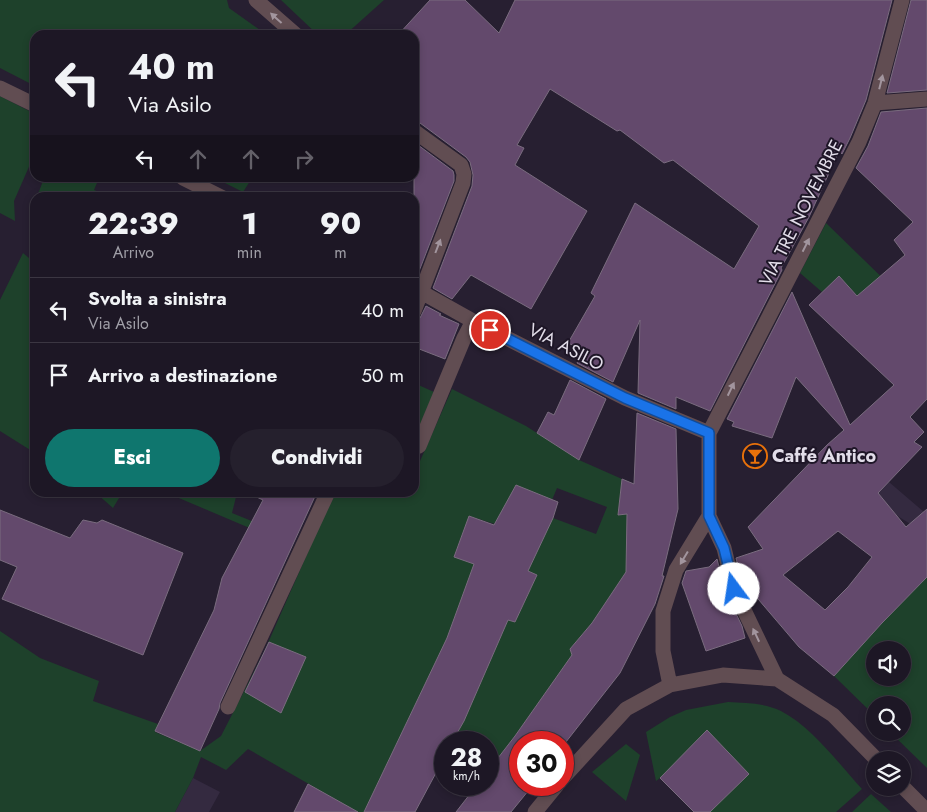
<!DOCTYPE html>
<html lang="it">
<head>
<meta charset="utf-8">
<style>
  body { margin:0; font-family:Jost,sans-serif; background:#25202d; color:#f1f3f6; height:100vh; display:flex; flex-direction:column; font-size:19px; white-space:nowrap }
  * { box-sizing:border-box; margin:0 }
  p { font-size:16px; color:#a09fa7 }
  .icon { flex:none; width:28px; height:28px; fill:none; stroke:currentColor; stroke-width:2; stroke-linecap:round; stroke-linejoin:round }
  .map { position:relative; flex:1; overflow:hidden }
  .panel { position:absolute; left:30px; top:192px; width:389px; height:305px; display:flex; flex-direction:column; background:#1d1725; border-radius:15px; box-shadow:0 2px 8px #0003,0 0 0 1px #3b3642 }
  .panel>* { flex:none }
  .banner { position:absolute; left:30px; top:30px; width:389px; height:152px; border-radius:15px; box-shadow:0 2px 8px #0003,0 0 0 1px #3b3642; background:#1d1725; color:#f1f3f6; overflow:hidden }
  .tools { position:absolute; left:866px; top:641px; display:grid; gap:10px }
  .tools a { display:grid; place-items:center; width:45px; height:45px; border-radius:50%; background:#1d1725; box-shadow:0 2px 8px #0003,0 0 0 1px #3b3642; font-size:25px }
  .speed { position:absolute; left:434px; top:731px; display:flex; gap:10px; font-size:25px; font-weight:700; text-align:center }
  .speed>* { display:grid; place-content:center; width:65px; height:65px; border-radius:50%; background:#1d1725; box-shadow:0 2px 8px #0003,0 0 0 1px #3b3642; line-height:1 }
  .speed small { font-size:12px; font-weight:400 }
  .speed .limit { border:8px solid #d22; background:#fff; color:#111 }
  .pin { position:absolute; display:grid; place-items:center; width:42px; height:42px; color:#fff; margin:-21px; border:2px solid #fff; border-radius:50%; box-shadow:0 1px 5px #0007 }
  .me { position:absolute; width:55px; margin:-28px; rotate:346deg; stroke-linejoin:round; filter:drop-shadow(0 0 4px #0008) }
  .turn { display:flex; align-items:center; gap:18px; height:105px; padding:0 15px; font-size:22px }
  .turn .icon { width:65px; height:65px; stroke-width:2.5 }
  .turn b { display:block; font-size:35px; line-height:42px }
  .lanes { display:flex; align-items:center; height:48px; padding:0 15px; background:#0003; justify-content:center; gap:25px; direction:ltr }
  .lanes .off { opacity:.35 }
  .eta { display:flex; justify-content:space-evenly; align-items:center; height:85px; text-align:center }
  .eta b { font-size:30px; font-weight:800; line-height:35px }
  .cta { display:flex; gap:10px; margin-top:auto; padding:10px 15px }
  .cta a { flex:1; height:58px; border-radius:30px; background:#0f766e; color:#fff; font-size:20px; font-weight:800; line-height:58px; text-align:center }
  .cta a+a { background:#25202d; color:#f1f3f6 }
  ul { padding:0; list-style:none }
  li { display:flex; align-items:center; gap:15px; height:65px; padding:0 15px; border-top:1px solid #3b3642 }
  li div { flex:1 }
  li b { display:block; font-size:19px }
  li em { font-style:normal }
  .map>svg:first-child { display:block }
  .built { fill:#342a40 }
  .green { fill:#1e412b; fill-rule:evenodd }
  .building { fill:#63496c; stroke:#7a6c7f; fill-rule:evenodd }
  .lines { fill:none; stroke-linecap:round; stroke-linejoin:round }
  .street { stroke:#614d52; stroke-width:15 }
  .oneway { fill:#a2959e }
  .route-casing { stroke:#114b97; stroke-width:12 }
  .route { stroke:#1a73e8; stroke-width:9 }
  .labels { text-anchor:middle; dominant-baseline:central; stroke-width:4; stroke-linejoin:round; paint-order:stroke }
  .street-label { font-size:18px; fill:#e2dde9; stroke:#1e1627 }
  .poi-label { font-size:18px; font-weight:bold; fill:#e2dde9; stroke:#1e1627; text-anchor:start }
</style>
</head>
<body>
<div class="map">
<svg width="927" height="812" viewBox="0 0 927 812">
  <rect width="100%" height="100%" fill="#271f31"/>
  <path class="built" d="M889,482L924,512L912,525L896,515L877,492Z
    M193,778L220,792L209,812H175Z"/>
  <path class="green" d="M0,0H227L229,8L267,35H35V86L0,68Z
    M281,0H384L345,35H318Z
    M0,96L35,114V153L14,201L15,221L0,213Z
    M44,178H99L94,190L112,197H37Z
    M215,178H252L243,192Z
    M826,223L900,295L865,304L839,276L822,292L800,273Z
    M23,253L35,263V453L0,431V300Z
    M414,383L434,392L414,439Z
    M452,389L526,426L579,460L622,479L618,514H627L626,572L592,623L570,649L572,655L515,736L488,771V742H452L464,721L508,620L515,622L537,575L487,554L495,524L469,516L454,556L474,564L447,638L364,812H337L340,802L248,749L226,770L201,757L193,778L175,812H0V631L40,658L99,681L93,701L158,724L155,732L200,751L221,736L240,699L264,652L322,520L336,493L414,492V470H416ZM557,488L607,507L596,534L553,518L552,500Z
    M96,493H122L113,508Z
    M167,493H237L232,513L274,530L271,537Z
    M927,577V768L891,733L902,732V705H875V716L834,676L882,623ZM875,650H902V678H875Z
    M728,702C746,703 765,703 781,711C812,727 839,764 862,789L836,812H694L660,778L656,781L646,732L670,717L686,710Z
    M626,744L640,755L626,801L592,772Z
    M871,794L891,812H852Z"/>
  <path class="building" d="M430,0H465L499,33L515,0H892L866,100L850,138L842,154L839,151L809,217L781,268L782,270L710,411L676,397V409L638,393L640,320L613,382L577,363L583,350L568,343L595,296L591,293L635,203L734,269L759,226L673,160L664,163L620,130L617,131L550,89L517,145L524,148L515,165L587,211L531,309L471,275L452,299L433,288L472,186L473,175L470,162L466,157L420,123L414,122V35H398Z
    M911,0H927V90L887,93Z
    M927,108V399L910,417L924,432L914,442L922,447L878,493L906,527L927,509V577L882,623L834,676L799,647L741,579L736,558L763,549L748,527L827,445L844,430L796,377L772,438L732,426L734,422L727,419L792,292L850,425L894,385L809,305L839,276L857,296L905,255L894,240L913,222L856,168L868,146L881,112ZM838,531L872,557L848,587L825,610L783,575Z
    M414,142L453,171L454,175V181L416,279H414Z
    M426,306L441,314L439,315L459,324L445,359L414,347V320L420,318Z
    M570,380L606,399L579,460L537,433L548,412L554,415Z
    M637,413L676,429L678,509L662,576H664L655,604L620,673L562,747V742H520V785H533L511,812H456L477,785H488V771L515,736L572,655L570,649L592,623L626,572L627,514L618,515L622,479L634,484Z
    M516,485L558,502L553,518L528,571L537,575L515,622L508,620L464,721L452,742H445V756L415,812H364L447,638L474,564L454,557L469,516L494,525Z
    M246,492H317L220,703L219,709L200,751L155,731L214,610L222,578L263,500Z
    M0,510L70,538L83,520L97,523L102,520L183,553L143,655L2,599L17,567L0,560Z
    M717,559L725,591L742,626L745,638L706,651L682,583L686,571L709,567Z
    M269,642L306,657L281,713L245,692Z
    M707,730L749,774L710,812H694L660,778Z
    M308,784L358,812H294Z"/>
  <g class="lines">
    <path class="street" d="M256,0L296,35
      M0,88L35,105
      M875,103L927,99
      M414,131L461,165L464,174L463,183L414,311
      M183,178L223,198
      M414,288L473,321L625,398L709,433
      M419,446L464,338L473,321
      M777,679L734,589L724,548L709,516V433L859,142L875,103L902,0
      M670,685L663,651V611L676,570L709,516
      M228,707L328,492
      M562,779L626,709L670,685L723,675L777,679L833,715L877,760
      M902,786L927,811
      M535,812L557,785"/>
  </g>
  <defs><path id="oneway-solid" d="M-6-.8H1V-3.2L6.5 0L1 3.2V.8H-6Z" transform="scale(1.25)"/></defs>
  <g class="oneway">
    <use href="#oneway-solid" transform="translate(276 18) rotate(-138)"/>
    <use href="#oneway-solid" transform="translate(881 82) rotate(-76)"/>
    <use href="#oneway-solid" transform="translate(806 245) rotate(-63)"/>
    <use href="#oneway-solid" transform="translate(438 246) rotate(-69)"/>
    <use href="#oneway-solid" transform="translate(731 389) rotate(-64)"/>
    <use href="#oneway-solid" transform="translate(684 558) rotate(121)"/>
    <use href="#oneway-solid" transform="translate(756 635) rotate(-115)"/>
  </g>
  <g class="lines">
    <defs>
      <path id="route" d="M490,330L625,398L709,433V516L724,548L734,589"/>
    </defs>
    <use href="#route" class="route-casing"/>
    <use href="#route" class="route"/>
  </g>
  <defs>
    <symbol id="bar-ring" viewBox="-11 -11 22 22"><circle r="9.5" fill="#1e1627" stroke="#e8710a" stroke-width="1.5"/><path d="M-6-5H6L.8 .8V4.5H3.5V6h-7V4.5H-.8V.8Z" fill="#e8710a"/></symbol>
  </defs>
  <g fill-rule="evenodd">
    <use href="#bar-ring" x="741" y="442" width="28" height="28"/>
  </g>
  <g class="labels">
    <g class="street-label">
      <text transform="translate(801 213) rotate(-63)">VIA TRE NOVEMBRE</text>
      <text transform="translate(566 347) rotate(27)">VIA ASILO</text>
    </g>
    <g class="poi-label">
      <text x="772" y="456">Caffé Antico</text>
    </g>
  </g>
</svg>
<div class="tools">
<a><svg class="icon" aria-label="sound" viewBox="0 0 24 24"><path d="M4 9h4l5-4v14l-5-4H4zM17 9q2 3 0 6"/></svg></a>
<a><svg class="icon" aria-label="search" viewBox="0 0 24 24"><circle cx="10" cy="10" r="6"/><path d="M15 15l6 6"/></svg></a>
<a><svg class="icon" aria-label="layers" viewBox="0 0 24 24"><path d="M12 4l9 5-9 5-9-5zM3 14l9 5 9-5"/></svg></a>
</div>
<div class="speed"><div>28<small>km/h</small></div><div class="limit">30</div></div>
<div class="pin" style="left:490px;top:330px;background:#d93025"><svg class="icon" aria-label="arrive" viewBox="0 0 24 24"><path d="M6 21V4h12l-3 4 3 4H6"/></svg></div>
<svg class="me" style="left:734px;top:589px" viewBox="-20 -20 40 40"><circle r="19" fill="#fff"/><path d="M0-13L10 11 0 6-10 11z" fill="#1a73e8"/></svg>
<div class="banner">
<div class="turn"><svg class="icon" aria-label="left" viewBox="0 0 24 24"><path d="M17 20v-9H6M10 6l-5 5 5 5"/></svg><div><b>40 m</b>Via Asilo</div></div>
<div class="lanes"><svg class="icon" aria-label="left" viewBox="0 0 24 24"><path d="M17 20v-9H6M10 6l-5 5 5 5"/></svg><svg class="icon off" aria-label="ahead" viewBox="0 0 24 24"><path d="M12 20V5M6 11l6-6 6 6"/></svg><svg class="icon off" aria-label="ahead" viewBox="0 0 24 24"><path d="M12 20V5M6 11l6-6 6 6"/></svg><svg class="icon off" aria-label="right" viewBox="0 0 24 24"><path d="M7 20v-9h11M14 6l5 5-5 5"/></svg></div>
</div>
<section class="panel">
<div class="eta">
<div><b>22:39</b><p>Arrivo</p></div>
<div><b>1</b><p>min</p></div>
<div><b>90</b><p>m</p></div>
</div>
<ul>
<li><svg class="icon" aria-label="left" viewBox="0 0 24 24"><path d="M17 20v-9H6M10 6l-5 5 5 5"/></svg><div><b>Svolta a sinistra</b><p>Via Asilo</p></div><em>40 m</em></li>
<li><svg class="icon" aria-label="arrive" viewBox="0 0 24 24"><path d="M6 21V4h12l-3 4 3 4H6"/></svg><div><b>Arrivo a destinazione</b></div><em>50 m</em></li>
</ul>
<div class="cta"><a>Esci</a><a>Condividi</a></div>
</section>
</div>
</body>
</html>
